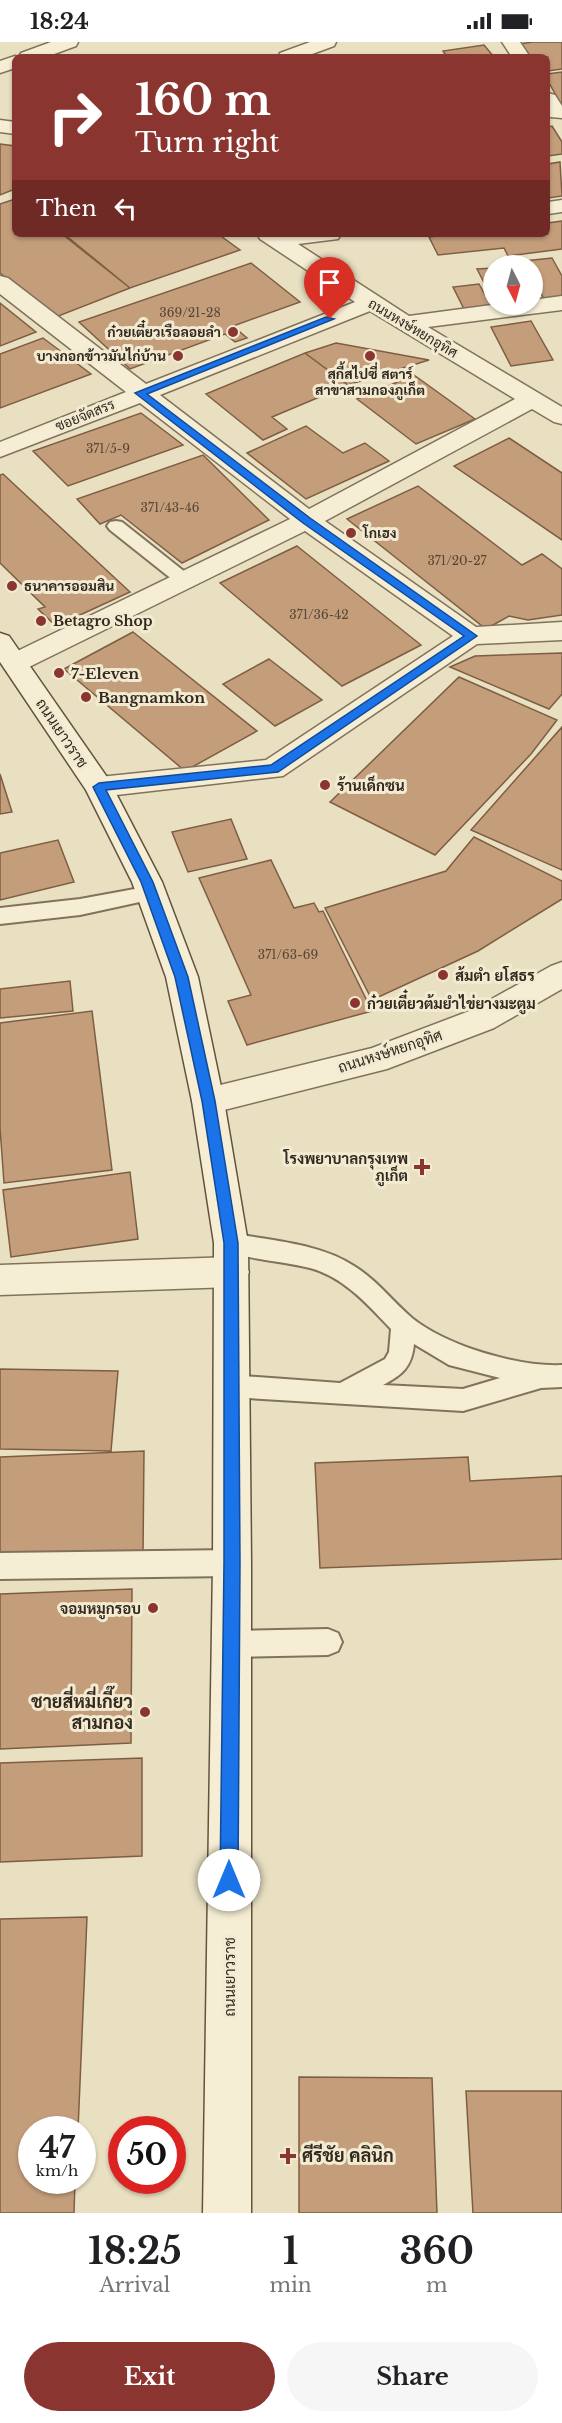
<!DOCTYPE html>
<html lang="en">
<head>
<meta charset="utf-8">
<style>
  body { margin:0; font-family:"Libre Baskerville",Sarabun,serif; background:#f6f6f6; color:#202124; height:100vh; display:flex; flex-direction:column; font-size:22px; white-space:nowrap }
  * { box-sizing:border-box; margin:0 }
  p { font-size:20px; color:#757577 }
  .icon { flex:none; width:33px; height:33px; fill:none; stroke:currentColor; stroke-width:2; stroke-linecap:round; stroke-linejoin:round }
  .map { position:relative; height:2171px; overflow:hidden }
  .details { display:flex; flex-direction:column; background:#fff; flex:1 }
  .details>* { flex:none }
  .top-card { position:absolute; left:12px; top:12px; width:538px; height:183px; border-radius:9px; box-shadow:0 2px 4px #0004; background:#8b3530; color:#fff; overflow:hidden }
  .needle { width:39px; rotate:174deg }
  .fabs { position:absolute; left:483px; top:213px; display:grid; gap:12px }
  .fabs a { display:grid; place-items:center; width:60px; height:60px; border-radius:50%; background:#fff; box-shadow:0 2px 4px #0004; font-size:30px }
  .speed { position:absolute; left:18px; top:2074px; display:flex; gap:12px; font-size:30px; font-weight:700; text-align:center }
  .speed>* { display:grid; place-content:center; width:78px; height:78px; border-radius:50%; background:#fff; box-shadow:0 2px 4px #0004; line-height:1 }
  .speed small { font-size:15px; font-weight:400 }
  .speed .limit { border:9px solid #d22; background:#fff; color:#111 }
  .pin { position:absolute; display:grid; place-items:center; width:51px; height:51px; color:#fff; margin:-62px -26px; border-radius:50% 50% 50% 0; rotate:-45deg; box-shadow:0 0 6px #0007 }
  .pin .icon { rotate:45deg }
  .me { position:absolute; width:66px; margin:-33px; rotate:0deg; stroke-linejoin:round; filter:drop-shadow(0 0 4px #0008) }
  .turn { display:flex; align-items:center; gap:21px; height:126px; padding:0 24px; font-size:27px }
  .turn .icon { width:78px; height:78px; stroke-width:2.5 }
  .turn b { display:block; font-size:42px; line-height:51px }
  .then { display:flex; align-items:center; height:57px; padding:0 24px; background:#0003; gap:12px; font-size:22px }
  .eta { display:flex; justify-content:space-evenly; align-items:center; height:102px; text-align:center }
  .eta b { font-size:36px; font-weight:700; line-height:42px }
  .cta { display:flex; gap:12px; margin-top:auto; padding:12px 24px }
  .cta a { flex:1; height:69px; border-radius:36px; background:#8b3530; color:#fff; font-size:24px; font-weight:700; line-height:69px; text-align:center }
  .cta a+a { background:#f6f6f6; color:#202124 }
  .status { display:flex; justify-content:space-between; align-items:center; height:42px; padding:0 30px; background:#fff; direction:ltr }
  .status svg { height:16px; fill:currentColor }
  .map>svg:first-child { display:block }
  .building { fill:#c49e7b; stroke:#7e5e43; stroke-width:1.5 }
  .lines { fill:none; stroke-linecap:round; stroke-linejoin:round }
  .lane-casing { stroke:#82725b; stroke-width:4 }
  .street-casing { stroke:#82725b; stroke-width:3 }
  .secondary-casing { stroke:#63533e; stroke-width:3 }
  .lane { fill:#f5edd4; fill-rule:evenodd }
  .street { fill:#f5edd4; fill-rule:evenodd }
  .secondary { fill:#f5edd4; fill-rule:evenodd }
  .route { fill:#1a73e8; stroke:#114b97; stroke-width:1.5 }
  .poi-dot { fill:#8b3530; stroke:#f2ead1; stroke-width:2 }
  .labels { text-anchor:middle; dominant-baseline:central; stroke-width:6; stroke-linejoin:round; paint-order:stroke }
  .number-label { font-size:12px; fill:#574635 }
  .far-street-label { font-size:14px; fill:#33291e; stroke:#f2ead1 }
  .far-poi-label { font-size:14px; font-weight:bold; fill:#33291e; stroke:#f2ead1; text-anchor:start }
  .poi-label { font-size:15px; font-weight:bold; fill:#33291e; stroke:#f2ead1; text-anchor:start }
  .street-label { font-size:15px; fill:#33291e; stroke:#f2ead1 }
  .near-poi-label { font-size:18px; font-weight:bold; fill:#33291e; stroke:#f2ead1; text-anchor:end }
</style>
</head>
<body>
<div class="status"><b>18:24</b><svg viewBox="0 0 49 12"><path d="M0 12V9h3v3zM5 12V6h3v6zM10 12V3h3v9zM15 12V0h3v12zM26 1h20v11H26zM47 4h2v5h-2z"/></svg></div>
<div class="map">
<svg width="562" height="2171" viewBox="0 0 562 2171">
  <rect width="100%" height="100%" fill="#e9e0c2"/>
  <path class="building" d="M533,0H562V27L548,29V15H527L518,2Z
    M484,3L494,15H447L443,9Z
    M562,30V64L548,39V32Z
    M552,84L562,100V112L548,114V85Z
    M0,102L15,104V147L0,153Z
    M560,120L562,154L548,156V122Z
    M15,157V192H62L130,246L56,275L0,231V162Z
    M562,179V207L508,214L504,206L438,213L429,195L452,192H548V181Z
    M64,192H218L240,208L130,246Z
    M552,216L562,234V257L545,259L532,235V224H526L524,219Z
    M251,221L300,260L233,284L247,296L235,300L225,292L130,327L79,280Z
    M494,226V260L477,227Z
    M479,242L492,265L465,269L453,245Z
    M0,261L36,290L0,304Z
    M531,279L553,318L511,324L491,285Z
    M43,296L91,332L0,366V312Z
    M336,301L429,318L348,343L305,311Z
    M305,311L348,343L272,375L287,387L263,398L206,352Z
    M414,333L475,377L416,402L357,357Z
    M141,371L183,403L68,444L33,409Z
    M306,384L343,411L365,401L389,419L306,457L247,411Z
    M509,396L562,431V498L454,424Z
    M203,413L269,478L182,521L121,473L100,482L77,457Z
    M3,432L130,550L56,584L38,567L45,565L0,521V433Z
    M418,444L522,523L542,512L562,527V573L528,578L509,574L486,587L347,477Z
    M297,504L421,603L342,644L220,541Z
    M133,590L257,689L185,729L64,627Z
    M562,611V652L549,667L450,625L475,614Z
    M269,617L322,658L275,684L223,642Z
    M459,635L557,678L531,712L435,813L330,760Z
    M562,685V828L471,788Z
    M0,732L12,770L0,772Z
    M231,777L247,817L188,830L172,790Z
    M474,795L562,839V857L478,909L372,958L325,866L446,829Z
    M58,798L74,840L0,858V811Z
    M271,818L294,866L314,861L319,870L323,869L372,969L247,1003L228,959L251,953L199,836Z
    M70,939L73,969L0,976V947Z
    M92,969L112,1128L4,1141L0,1086V981Z
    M130,1130L138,1197L11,1215L3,1148Z
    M0,1327L118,1329L111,1409L0,1407Z
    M144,1409L143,1513L0,1519V1415Z
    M468,1415L470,1439L562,1434V1517L320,1526L315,1421Z
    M132,1547L131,1701L0,1707V1552Z
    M142,1716V1814L0,1820V1721Z
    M87,1875L78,2088H32V2139H75L74,2171H0V1877Z
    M299,2035L432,2036L437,2171H299Z
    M466,2049H562V2171H473Z"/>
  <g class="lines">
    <defs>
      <path id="lane" d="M116,479L122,480L190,534L193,538L190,542H178L110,488L107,484L110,480Z
        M151,844L158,846L161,851L158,856L80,873L0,882V866L80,857Z
        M231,1191C271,1199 319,1201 354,1224C377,1238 392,1259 412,1276C447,1304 518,1325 562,1323V1345L541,1346L463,1369L230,1355L221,1352L218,1344L221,1336L230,1333L340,1341L385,1317L389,1310L391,1287C368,1263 344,1235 310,1226C281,1219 251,1218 223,1208L219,1201L223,1194ZM414,1302L449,1323L500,1336L463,1347L383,1343C402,1333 412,1325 414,1302Z
        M232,1508L241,1512L245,1521L241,1530L232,1534L0,1537V1511Z
        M328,1587L338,1591L342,1600L338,1609L328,1613L232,1615L222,1611L218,1602L222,1593L232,1589Z"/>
      <path id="street" d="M51,0H78L76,4L46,15H19L21,11Z
        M310,0H336L334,4L304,15H278L280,11Z
        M502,0H520L530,15H512Z
        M15,14L18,15H15V26L0,31V19Z
        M548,51L555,53L562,64V76L550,75L548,71Z
        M0,78L15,80V92L0,90Z
        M562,158V170L548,172V160Z
        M257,192H341L338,197L298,202L409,274L499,262H532V258L562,254V268L428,285L562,365V382L554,380L532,367L325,479L476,585L562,580V598L477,602L283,734L99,755L89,752L85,745L89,738L99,735L266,718L453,594L305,489L25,627L15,630L5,627L2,621L5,615L290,477L140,361L0,415V400L126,350L0,252V234L8,236L146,342L355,260L260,197ZM370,269L515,357L309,467L160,353Z
        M562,920V947L494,986L387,1027L208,1072L196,1068L192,1059L196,1050L208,1046L372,1006L472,968L551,924Z
        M232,1215L244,1219L249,1230L244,1241L232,1245L0,1253V1223Z"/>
      <path id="secondary" d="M0,591L9,594L109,738L162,840L198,935L224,1059L248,1201L251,1521V2171H203L213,1521L214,1201L192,1059L166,935L132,840L86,748L0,620Z"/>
    </defs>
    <use href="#lane" class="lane-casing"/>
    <use href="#street" class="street-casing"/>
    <use href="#secondary" class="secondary-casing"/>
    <use href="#lane" class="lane"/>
    <use href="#street" class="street"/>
    <use href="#secondary" class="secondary"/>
  </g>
  <path class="route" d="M326,275L334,277L147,352L310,476L477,594L278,730L106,748L153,840L188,935L215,1059L238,1201L240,1521L238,1838L236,1844L229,1847L223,1844L220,1838L224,1521V1201L202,1059L175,935L141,840L93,745L99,741L271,723L464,594L303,481L135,351Z"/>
  <g class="poi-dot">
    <circle cx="233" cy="290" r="6"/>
    <circle cx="178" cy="314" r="6"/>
    <circle cx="370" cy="314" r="6"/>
    <circle cx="351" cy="491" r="6"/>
    <circle cx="12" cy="544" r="6"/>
    <circle cx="41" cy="579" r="6"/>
    <circle cx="59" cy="631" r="6"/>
    <circle cx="86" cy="655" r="6"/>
    <circle cx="325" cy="743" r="6"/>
    <circle cx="443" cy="933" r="6"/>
    <circle cx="355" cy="961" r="6"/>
    <path d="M419 1116h6v6h6v6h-6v6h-6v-6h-6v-6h6z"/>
    <circle cx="153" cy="1566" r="6"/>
    <circle cx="145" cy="1670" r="6"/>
    <path d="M285 2105h6v6h6v6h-6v6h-6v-6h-6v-6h6z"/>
  </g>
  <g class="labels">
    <g class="number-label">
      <text x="190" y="270">369/21-28</text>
      <text x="108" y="406">371/5-9</text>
      <text x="170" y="465">371/43-46</text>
      <text x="457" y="518">371/20-27</text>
      <text x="319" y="572">371/36-42</text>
      <text x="288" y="912">371/63-69</text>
    </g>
    <g class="far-street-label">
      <text transform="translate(413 286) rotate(31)">ถนนหงษ์หยกอุทิศ</text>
      <text transform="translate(85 373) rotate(-22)">ซอยจัดสรร</text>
    </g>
    <g class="far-poi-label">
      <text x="221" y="290" text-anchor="end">ก๋วยเตี๋ยวเรือลอยลำ</text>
      <text x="166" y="314" text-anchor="end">บางกอกข้าวมันไก่บ้าน</text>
      <text x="370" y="332" text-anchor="middle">สุกี้สไปซี่ สตาร์<tspan x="370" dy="16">สาขาสามกองภูเก็ต</tspan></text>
      <text x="363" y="491">โกเฮง</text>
      <text x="24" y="544">ธนาคารออมสิน</text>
      <text x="53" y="579">Betagro Shop</text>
    </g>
    <g class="poi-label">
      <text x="71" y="631">7-Eleven</text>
      <text x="98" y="655">Bangnamkon</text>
      <text x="337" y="743">ร้านเด็กซน</text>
      <text x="455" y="933">ส้มตำ ยโสธร</text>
      <text x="367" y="961">ก๋วยเตี๋ยวต้มยำไข่ยางมะตูม</text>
      <text x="408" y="1116" text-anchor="end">โรงพยาบาลกรุงเทพ<tspan x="408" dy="17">ภูเก็ต</tspan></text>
      <text x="141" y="1566" text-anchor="end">จอมหมูกรอบ</text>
    </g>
    <g class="street-label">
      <text transform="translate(62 691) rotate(56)">ถนนเยาวราช</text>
      <text transform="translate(390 1009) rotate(-18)">ถนนหงษ์หยกอุทิศ</text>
      <text transform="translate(229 1935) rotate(-90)">ถนนเยาวราช</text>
    </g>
    <g class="near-poi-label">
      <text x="133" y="1660">ชายสี่หมี่เกี๊ยว<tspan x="133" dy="21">สามกอง</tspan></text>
      <text x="302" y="2114" text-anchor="start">ศีรีชัย คลินิก</text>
    </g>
  </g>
</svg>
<div class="fabs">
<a><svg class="needle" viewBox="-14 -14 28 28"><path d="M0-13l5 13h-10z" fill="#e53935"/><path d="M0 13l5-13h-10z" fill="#757577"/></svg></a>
</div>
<div class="speed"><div>47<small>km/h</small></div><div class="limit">50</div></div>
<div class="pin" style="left:330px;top:277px;background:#d93025"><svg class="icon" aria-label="arrive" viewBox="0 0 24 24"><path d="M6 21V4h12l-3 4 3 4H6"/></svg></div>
<svg class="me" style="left:229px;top:1838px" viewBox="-20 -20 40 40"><circle r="19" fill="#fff"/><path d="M0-13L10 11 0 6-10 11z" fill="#1a73e8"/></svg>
<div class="top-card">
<div class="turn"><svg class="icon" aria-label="right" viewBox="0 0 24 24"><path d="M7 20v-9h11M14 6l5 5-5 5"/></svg><div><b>160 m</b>Turn right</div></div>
<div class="then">Then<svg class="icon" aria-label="left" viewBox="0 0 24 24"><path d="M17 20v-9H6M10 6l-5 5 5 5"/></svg></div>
</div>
</div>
<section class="details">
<div class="eta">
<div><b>18:25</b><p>Arrival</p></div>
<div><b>1</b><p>min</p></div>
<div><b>360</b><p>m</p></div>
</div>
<div class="cta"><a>Exit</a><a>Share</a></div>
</section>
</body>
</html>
